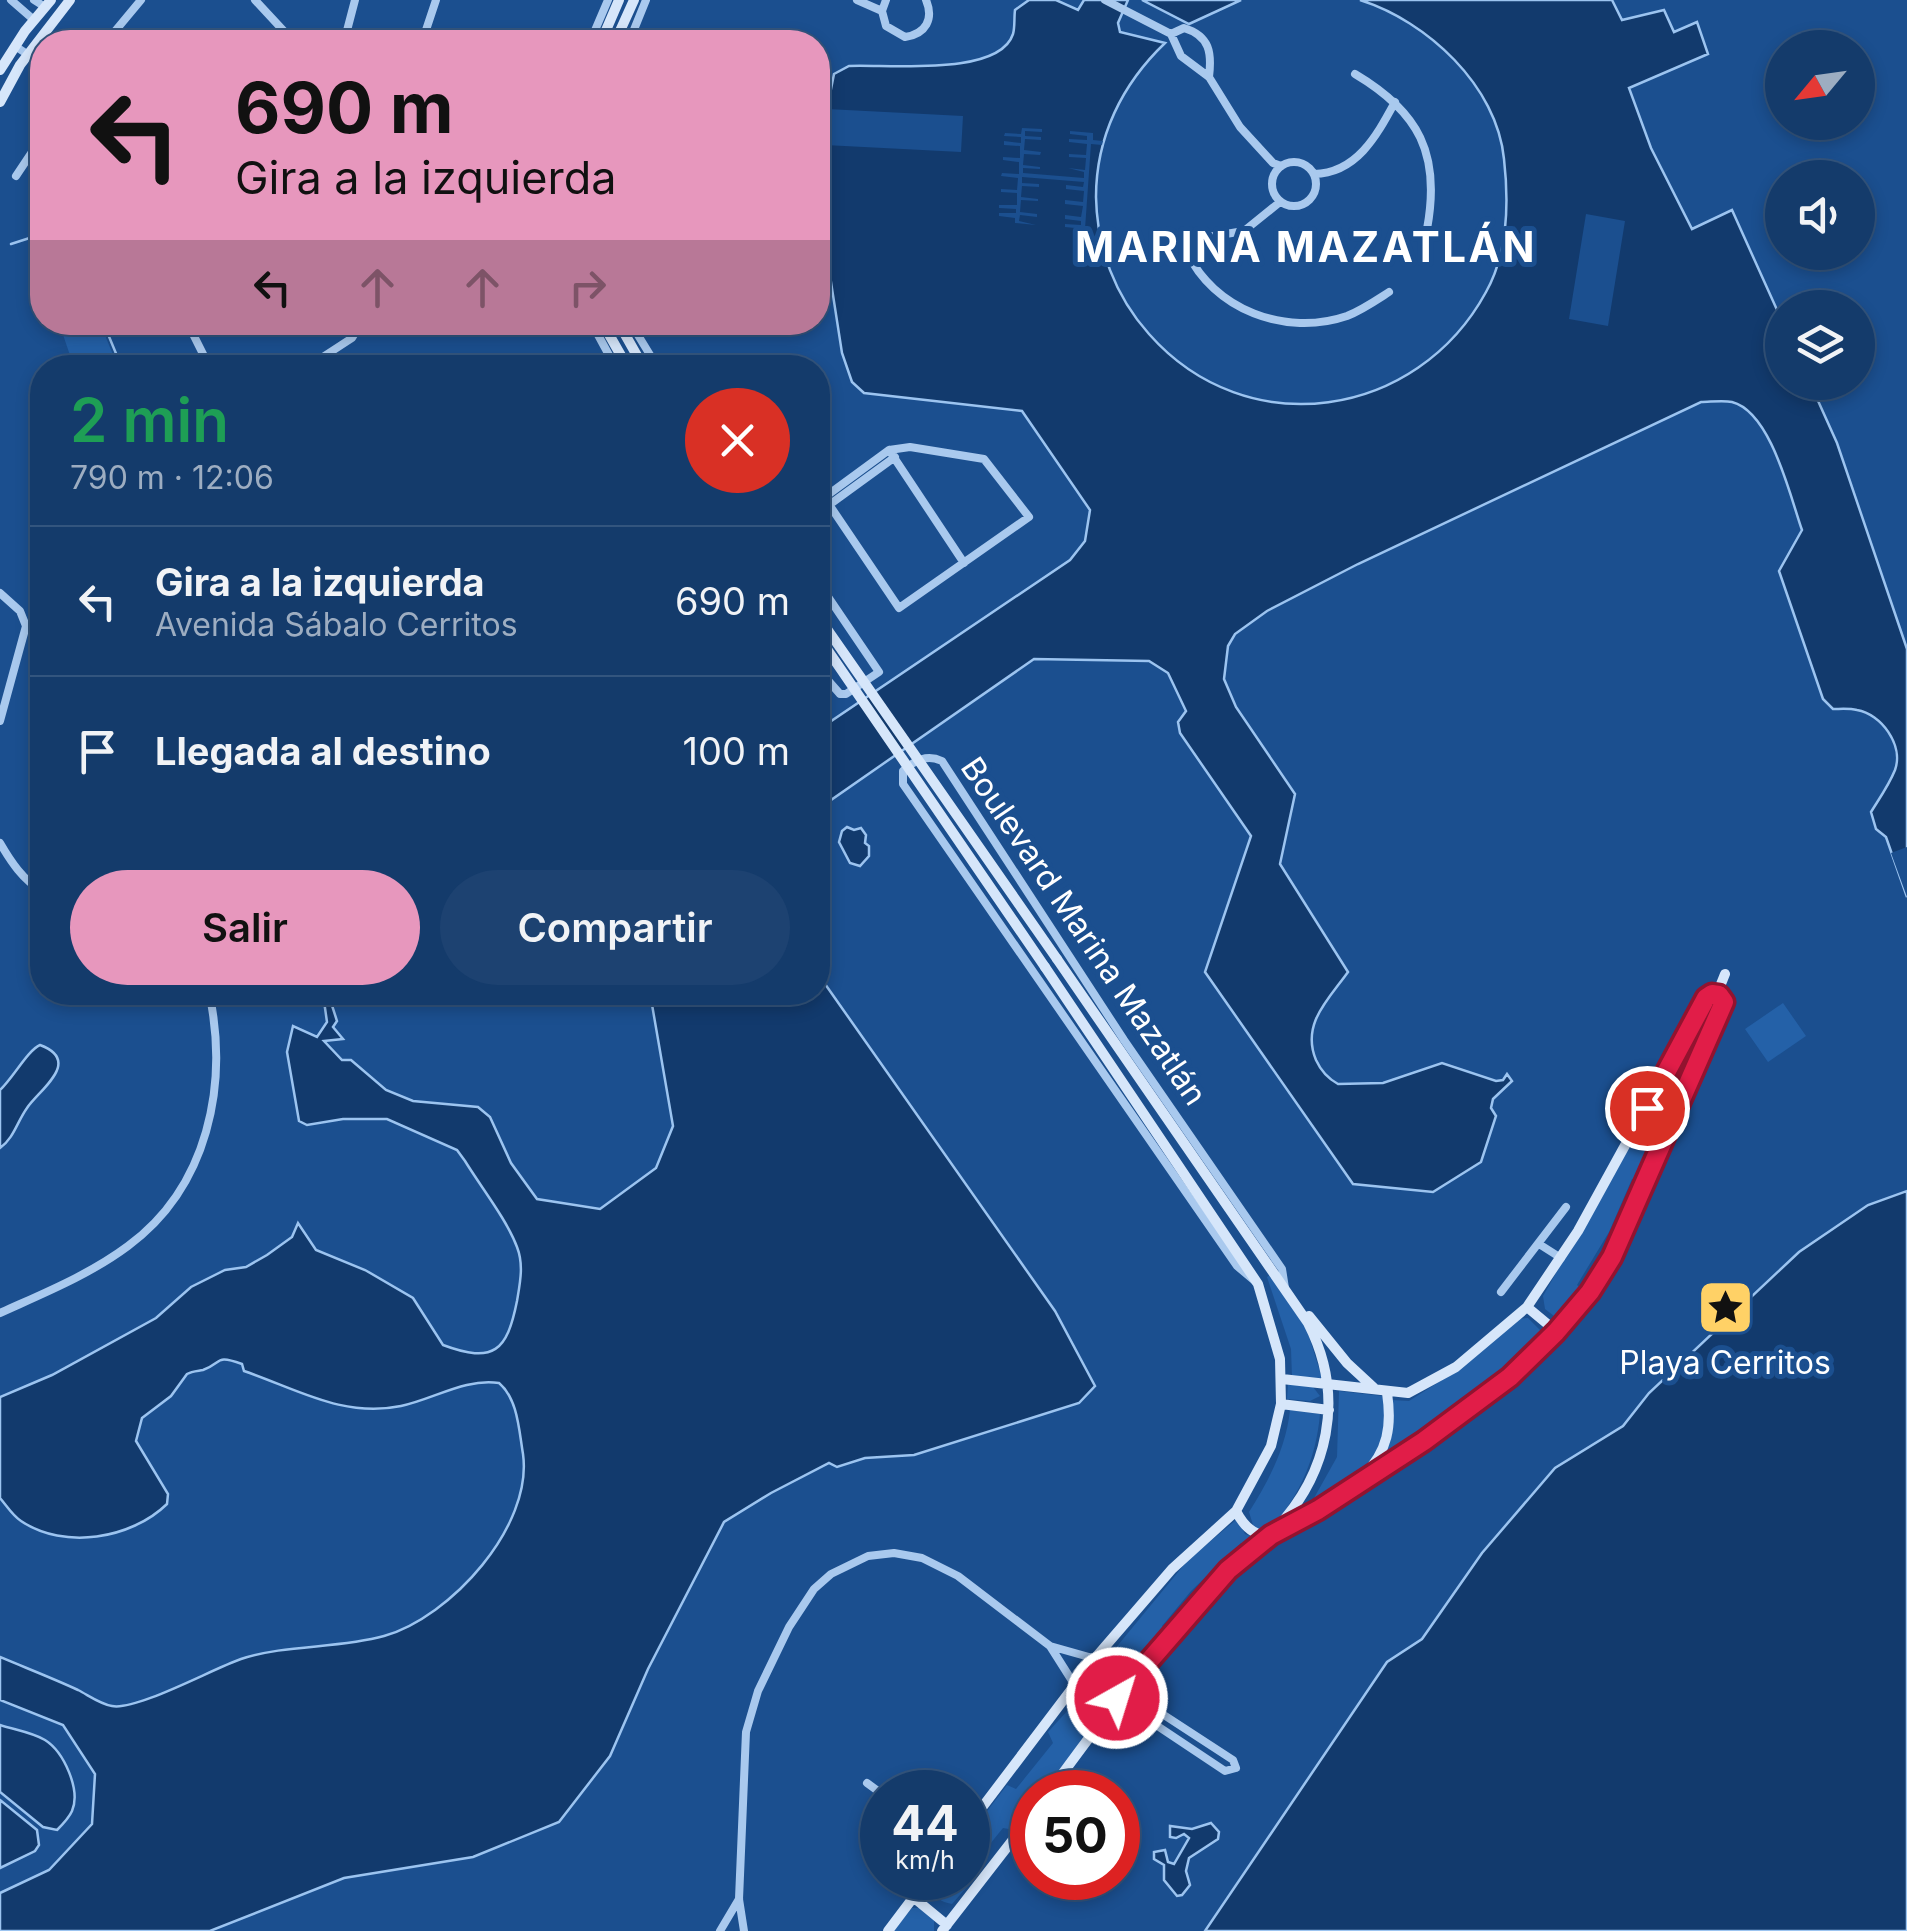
<!DOCTYPE html>
<html lang="es">
<head>
<meta charset="utf-8">
<style>
  body { margin:0; font-family:Inter,sans-serif; background:#1d4271; color:#f1f3f6; height:100vh; display:flex; flex-direction:column; font-size:38px; white-space:nowrap }
  * { box-sizing:border-box; margin:0 }
  p { font-size:32px; color:#9dadc1 }
  .icon { flex:none; width:55px; height:55px; fill:none; stroke:currentColor; stroke-width:2; stroke-linecap:round; stroke-linejoin:round }
  .map { position:relative; flex:1; overflow:hidden }
  .side { position:absolute; left:30px; top:355px; width:800px; height:650px; display:flex; flex-direction:column; background:#143b6b; border-radius:40px; box-shadow:0 5px 15px #0003,0 0 0 2px #33557e }
  .side>* { flex:none }
  .hud { position:absolute; left:30px; top:30px; width:800px; height:305px; border-radius:40px; box-shadow:0 5px 15px #0003,0 0 0 2px #33557e; background:#e797bd; color:#111; overflow:hidden }
  .needle { width:65px; rotate:241deg }
  .tools { position:absolute; left:1765px; top:30px; display:grid; gap:20px }
  .tools a { display:grid; place-items:center; width:110px; height:110px; border-radius:50%; background:#143b6b; box-shadow:0 5px 15px #0003,0 0 0 2px #33557e; font-size:50px }
  .speed { position:absolute; left:860px; top:1770px; display:flex; gap:20px; font-size:50px; font-weight:700; text-align:center }
  .speed>* { display:grid; place-content:center; width:130px; height:130px; border-radius:50%; background:#143b6b; box-shadow:0 5px 15px #0003,0 0 0 2px #33557e; line-height:1 }
  .speed small { font-size:25px; font-weight:400 }
  .speed .limit { border:15px solid #d22; background:#fff; color:#111 }
  .pin { position:absolute; display:grid; place-items:center; width:85px; height:85px; color:#fff; margin:-42px; border:5px solid #fff; border-radius:50%; box-shadow:0 2px 10px #0007 }
  .me { position:absolute; width:110px; margin:-55px; rotate:39deg; stroke-linejoin:round; filter:drop-shadow(0 0 8px #0008) }
  .turn { display:flex; align-items:center; gap:35px; height:210px; padding:0 40px; font-size:45px }
  .turn .icon { width:130px; height:130px; stroke-width:2.5 }
  .turn b { display:block; font-size:70px; line-height:85px }
  .lanes { display:flex; align-items:center; height:95px; padding:0 40px; background:#0003; justify-content:center; gap:50px; direction:ltr }
  .lanes .off { opacity:.35 }
  .round { display:grid; place-items:center; flex:none; width:105px; height:105px; border-radius:52px; background:#1d4271 }
  .head { display:flex; align-items:center; justify-content:space-between; height:170px; padding:0 40px }
  h1 { font-size:60px; font-weight:600; line-height:75px; color:#1e9e55 }
  .primary-button { display:flex; gap:20px; margin-top:auto; padding:20px 40px }
  .primary-button a { flex:1; height:115px; border-radius:60px; background:#e797bd; color:#111; font-size:40px; font-weight:600; line-height:115px; text-align:center }
  .primary-button a+a { background:#1d4271; color:#f1f3f6 }
  ul { padding:0; list-style:none }
  li { display:flex; align-items:center; gap:30px; height:150px; padding:0 40px; border-top:2px solid #33557e }
  li div { flex:1 }
  li b { display:block; font-size:38px }
  li em { font-style:normal }
  .map>svg:first-child { display:block }
  .green { fill:#2461a8 }
  .water { fill:#123a6d; stroke:#9cc4f0; stroke-width:2.5 }
  .pier { fill:#1b4f8f }
  .lines { fill:none; stroke-linecap:round; stroke-linejoin:round }
  .stream { stroke:#9cc4f0; stroke-width:2.5 }
  .street { stroke:#a9c9ee; stroke-width:8 }
  .secondary { stroke:#d6e6fa; stroke-width:10 }
  .secondary-bridge { stroke:#d6e6fa; stroke-width:10 }
  .route-casing { stroke:#92132f; stroke-width:25 }
  .route { stroke:#e11d48; stroke-width:18 }
  .labels { text-anchor:middle; dominant-baseline:central; stroke-width:10; stroke-linejoin:round; paint-order:stroke }
  .street-label { font-size:32px; fill:#fff; stroke:#1b4f8f }
  .poi-label { font-size:32px; fill:#fff; stroke:#1b4f8f }
  .district-label { font-size:42px; font-weight:bold; letter-spacing:2.5px; fill:#fff; stroke:#1b4f8f }
</style>
</head>
<body>
<div class="map">
<svg width="1907" height="1931" viewBox="0 0 1907 1931">
  <rect width="100%" height="100%" fill="#1b4f8f"/>
  <path class="green" d="M59,323H100L118,367H74Z
    M1715,1000L1720,1003L1645,1176L1632,1179L1609,1232L1577,1285L1585,1292L1569,1314L1554,1316L1545,1309L1543,1296L1698,1023Z
    M1783,1003L1806,1036L1768,1062L1745,1029Z
    M1270,1275L1307,1330L1322,1378L1292,1377L1291,1349L1267,1277Z
    M1528,1318L1540,1330C1538,1363 1407,1445 1376,1467C1393,1446 1395,1426 1391,1400L1409,1401L1442,1380L1516,1319Z
    M1288,1384L1313,1387L1320,1396L1310,1401L1287,1399Z
    M1339,1391L1382,1396C1406,1447 1348,1486 1312,1509L1309,1507L1337,1457Z
    M1290,1410L1320,1414C1316,1459 1300,1494 1272,1528H1254L1249,1512C1269,1480 1286,1448 1290,1410Z
    M1237,1519L1245,1534L1259,1539L1247,1547L1241,1543L1191,1591L1162,1626L1168,1633L1137,1671L1129,1657L1114,1650L1188,1560Z
    M1106,1661H1112L1125,1672L1124,1680L1105,1704L1089,1703L1084,1688L1100,1664Z
    M1078,1699L1088,1712L1101,1718L1043,1792H1032V1806L1014,1830L1003,1828L968,1871L973,1880L952,1904C940,1902 935,1897 930,1887L935,1878H968V1836L1007,1785L1016,1789L1053,1743L1048,1732Z
    M912,1908H925L934,1917V1931H893Z"/>
  <path class="water" d="M1029,0H1056L1078,10L1084,0H1128L1118,23L1120,32L1165,43C1122,84 1096,137 1096,197C1097,248 1115,296 1149,334C1247,445 1417,419 1486,292C1508,253 1509,203 1504,159C1497,86 1427,21 1360,0H1612L1622,20L1664,10L1674,32L1697,22L1708,54L1629,88L1651,148L1692,229L1732,210L1782,321V382L1810,383L1837,443L1907,649V897L1886,837L1876,829L1871,812C1879,799 1889,785 1895,770C1904,745 1881,714 1857,710C1849,708 1840,709 1833,709L1823,699L1779,571L1802,530C1790,496 1771,412 1732,402C1723,400 1710,402 1701,402L1358,564L1267,611L1235,634L1228,646L1224,679L1236,707L1295,794L1280,864L1348,972C1328,1000 1301,1024 1316,1060C1321,1071 1327,1078 1338,1084L1383,1083L1442,1063L1496,1081L1503,1080L1507,1074L1512,1081L1493,1099L1491,1108L1496,1116L1481,1162L1433,1192L1353,1184L1205,972L1251,836L1180,733L1178,722L1186,711L1168,673L1149,661L1034,659L818,809V730L1070,560L1085,541L1090,510L1022,411L864,393L852,382L842,353L819,205L827,109L834,74L849,66C887,64 999,77 1013,34C1015,28 1014,17 1015,10Z
    M1142,0H1241L1189,24Z
    M847,827L854,830L861,828L866,835L865,843L869,846V856L860,866L850,863L839,842L842,831Z
    M818,974L1055,1311L1095,1386L1079,1403L914,1455L865,1458L837,1467L829,1463L771,1493L724,1522L648,1669L610,1756L559,1822L473,1857L344,1878L210,1931H0V1893L49,1870L92,1824L95,1774L63,1725L0,1700V1657C26,1668 52,1678 78,1690C88,1695 100,1704 112,1706C136,1711 212,1669 241,1659C287,1644 337,1649 384,1636C451,1617 533,1526 523,1454C519,1431 518,1399 499,1383C465,1378 434,1399 401,1406C343,1418 297,1389 244,1371L242,1364C214,1354 223,1363 203,1370C198,1371 192,1371 187,1374L171,1396L142,1418L136,1441L168,1494L167,1504C131,1539 64,1550 21,1521C12,1515 7,1506 0,1498V1397L52,1375L156,1318L191,1287L225,1270L246,1267L267,1255L292,1237L298,1223L316,1250L365,1270L413,1298L443,1345C494,1364 507,1351 517,1301C520,1283 524,1265 517,1247C507,1220 481,1187 465,1161L457,1150L387,1119H343L307,1125L299,1121L287,1052L293,1026L317,1037L327,1022L323,994L328,993L337,1021L333,1027L343,1039L324,1041L342,1060H351L386,1090L413,1101L478,1107L490,1117L511,1163L537,1199L600,1209L656,1168L673,1126L650,993L818,992Z
    M40,1045C83,1061 39,1090 27,1108C17,1122 14,1138 0,1148V1090C13,1078 28,1050 40,1045Z
    M1907,1191V1931H1205L1387,1662L1422,1639L1482,1553L1555,1468L1623,1426L1649,1393L1799,1252L1868,1205Z
    M0,1725C15,1730 31,1732 45,1740C64,1752 81,1790 72,1811C69,1818 62,1825 57,1830L43,1827L0,1792Z
    M0,1800L37,1830L39,1845L35,1851L0,1868Z
    M1211,1823L1219,1832L1218,1839L1189,1858L1186,1871L1190,1885L1182,1895L1177,1896L1164,1880V1865L1154,1859V1852L1165,1850L1168,1862L1174,1864L1189,1838L1184,1834L1176,1838L1170,1837V1826L1192,1829Z"/>
  <path class="pier" d="M827,109L963,116L961,152L825,145Z
    M1022,128L1042,129V132L1025,131V136L1041,137V140L1025,139L1024,150L1041,152L1040,155L1024,154L1023,165L1040,167V169L1023,168V173L1084,178V172L1068,168L1085,170L1086,158L1069,157V154L1086,155L1087,144L1069,142V139L1087,140V136L1070,134V131L1093,133V140L1103,141L1102,145L1091,144L1085,229L1065,227V224L1081,225V221L1065,219V215L1081,217L1083,206L1065,204V200L1083,202L1084,191L1066,189V185L1083,187L1084,182L1022,177V183L1039,184V187L1022,186L1021,197L1038,199V201L1021,200L1020,212L1037,214V217L1020,215L1019,221L1036,225L1015,223V218L999,216V213H1016V209L999,208V205H1017V193L1001,192V189L1017,190L1018,178L1001,176L1002,173L1019,174V162L1003,160V157L1020,158V146L1004,145V141L1021,143V137L1004,136L1005,133L1021,134Z
    M1586,214L1625,221L1608,326L1569,319Z
    M1907,847V897L1891,853Z"/>
  <g class="lines">
    <path class="stream" d="M11,244L42,234
      M103,322L122,368"/>
    <path class="street" d="M11,0L34,20
      M34,0L45,7
      M255,0L294,42
      M857,0L882,11
      M886,0L882,11L886,26L905,37C926,34 934,19 926,0
      M1105,0L1171,34L1181,56L1209,77L1240,127L1273,163L1281,166
      M1171,34L1184,28C1210,36 1212,53 1209,77
      M106,42L141,0
      M344,42L355,0
      M422,42L436,0
      M590,42L608,0
      M629,42L646,0
      M15,46L42,64
      M1355,74C1419,112 1441,154 1427,229
      M1272 184a22 22 0 1 1 44 0a22 22 0 1 1-44 0Z
      M1314,174C1357,173 1377,135 1395,102
      M16,176L42,137
      M1280,202L1244,231L1189,240L1186,250C1213,310 1286,337 1347,316C1362,310 1375,301 1389,292
      M187,322L210,368
      M591,322L616,368
      M630,322L658,368
      M306,368L352,338L362,322
      M889,450L964,563
      M818,502L889,450L910,447L984,459L1029,517L899,608L824,497
      M818,513L895,457
      M818,582L879,672L846,694H840L818,669
      M0,593L20,611L26,626L0,721
      M0,843C11,862 23,880 42,891
      M1539,1244L1561,1258
      M1256,1282L1237,1266L903,784V771C915,760 927,754 942,761L1124,1040L1282,1269L1285,1288
      M1501,1292L1566,1207
      M0,1313C44,1293 89,1275 128,1246C208,1187 229,1085 209,992
      M867,1783L882,1794
      M720,1931L739,1899
      M744,1931L739,1899L746,1732L758,1691L789,1627L814,1589L831,1574L868,1556L894,1553L922,1558L958,1576L1050,1646L1089,1657L1115,1660L1128,1671L1124,1689L1233,1760L1236,1768L1225,1771L1117,1699L1103,1710L1088,1706L1050,1646"/>
    <path class="secondary" d="M601,42L619,0
      M615,42L634,0
      M0,70L25,31L51,0
      M0,102L20,65L70,0
      M602,322L628,368
      M618,322L644,368
      M1527,1307L1557,1332
      M1309,1316L1347,1363L1374,1388
      M1282,1379L1408,1393L1456,1367L1527,1307L1578,1231L1706,998L1717,994L1725,974
      M1281,1404L1329,1410
      M1364,1475C1388,1451 1392,1426 1387,1393
      M1236,1511C1243,1525 1254,1537 1271,1535C1294,1532 1331,1502 1350,1489C1440,1430 1538,1371 1599,1280C1621,1246 1636,1207 1652,1170C1676,1114 1700,1058 1724,1002L1717,994
      M1049,1792C1097,1727 1145,1661 1199,1600C1221,1575 1249,1557 1272,1533C1329,1475 1346,1397 1308,1323L1057,959
      M968,1826L1096,1657L1172,1569L1236,1511L1271,1446L1281,1404L1280,1359L1258,1284L1045,967
      M913,1897L947,1925
      M888,1931L928,1878
      M942,1931L1032,1815"/>
    <path class="secondary-bridge" d="M818,616L1057,959
      M818,636L1045,967"/>
  </g>
  <g class="lines">
    <defs>
      <path id="route" d="M1117,1698L1228,1570L1271,1535L1318,1510L1424,1441L1510,1377L1556,1332L1590,1292L1612,1257L1724,1002L1719,995L1712,994L1706,998L1647,1108"/>
    </defs>
    <use href="#route" class="route-casing"/>
    <use href="#route" class="route"/>
  </g>
  <defs>
    <symbol id="sight-square" viewBox="-11 -11 22 22"><rect x="-9" y="-9" width="18" height="18" rx="4" fill="#ffd166" stroke="#1b4f8f"/><path d="M0-6L1.8-2.2L6-1.7L2.9 1.2L3.7 5.4L0 3.3L-3.7 5.4L-2.9 1.2L-6-1.7L-1.8-2.2Z" fill="#111"/></symbol>
  </defs>
  <g fill-rule="evenodd">
    <use href="#sight-square" x="1694" y="1276" width="63" height="63"/>
  </g>
  <g class="labels">
    <g class="street-label">
      <text transform="translate(1084 931) rotate(56)">Boulevard Marina Mazatlán</text>
    </g>
    <g class="poi-label">
      <text x="1725" y="1362">Playa Cerritos</text>
    </g>
    <g class="district-label">
      <text x="1306" y="246">MARINA MAZATLÁN</text>
    </g>
  </g>
</svg>
<div class="tools">
<a><svg class="needle" viewBox="-14 -14 28 28"><path d="M0-13l5 13h-10z" fill="#e53935"/><path d="M0 13l5-13h-10z" fill="#9dadc1"/></svg></a>
<a><svg class="icon" aria-label="sound" viewBox="0 0 24 24"><path d="M4 9h4l5-4v14l-5-4H4zM17 9q2 3 0 6"/></svg></a>
<a><svg class="icon" aria-label="layers" viewBox="0 0 24 24"><path d="M12 4l9 5-9 5-9-5zM3 14l9 5 9-5"/></svg></a>
</div>
<div class="speed"><div>44<small>km/h</small></div><div class="limit">50</div></div>
<div class="pin" style="left:1647px;top:1108px;background:#d93025"><svg class="icon" aria-label="arrive" viewBox="0 0 24 24"><path d="M6 21V4h12l-3 4 3 4H6"/></svg></div>
<svg class="me" style="left:1117px;top:1698px" viewBox="-20 -20 40 40"><circle r="17" fill="#e11d48" stroke="#fff" stroke-width="3"/><path d="M0-11L8 9 0 5-8 9z" fill="#fff"/></svg>
<div class="hud">
<div class="turn"><svg class="icon" aria-label="left" viewBox="0 0 24 24"><path d="M17 20v-9H6M10 6l-5 5 5 5"/></svg><div><b>690 m</b>Gira a la izquierda</div></div>
<div class="lanes"><svg class="icon" aria-label="left" viewBox="0 0 24 24"><path d="M17 20v-9H6M10 6l-5 5 5 5"/></svg><svg class="icon off" aria-label="ahead" viewBox="0 0 24 24"><path d="M12 20V5M6 11l6-6 6 6"/></svg><svg class="icon off" aria-label="ahead" viewBox="0 0 24 24"><path d="M12 20V5M6 11l6-6 6 6"/></svg><svg class="icon off" aria-label="right" viewBox="0 0 24 24"><path d="M7 20v-9h11M14 6l5 5-5 5"/></svg></div>
</div>
<section class="side">
<div class="head"><div><h1>2 min</h1><p>790 m · 12:06</p></div><a class="round" style="background:#d93025;color:#fff"><svg class="icon" aria-label="close" viewBox="0 0 24 24"><path d="M6 6l12 12M18 6L6 18"/></svg></a></div>
<ul>
<li><svg class="icon" aria-label="left" viewBox="0 0 24 24"><path d="M17 20v-9H6M10 6l-5 5 5 5"/></svg><div><b>Gira a la izquierda</b><p>Avenida Sábalo Cerritos</p></div><em>690 m</em></li>
<li><svg class="icon" aria-label="arrive" viewBox="0 0 24 24"><path d="M6 21V4h12l-3 4 3 4H6"/></svg><div><b>Llegada al destino</b></div><em>100 m</em></li>
</ul>
<div class="primary-button"><a>Salir</a><a>Compartir</a></div>
</section>
</div>
</body>
</html>
